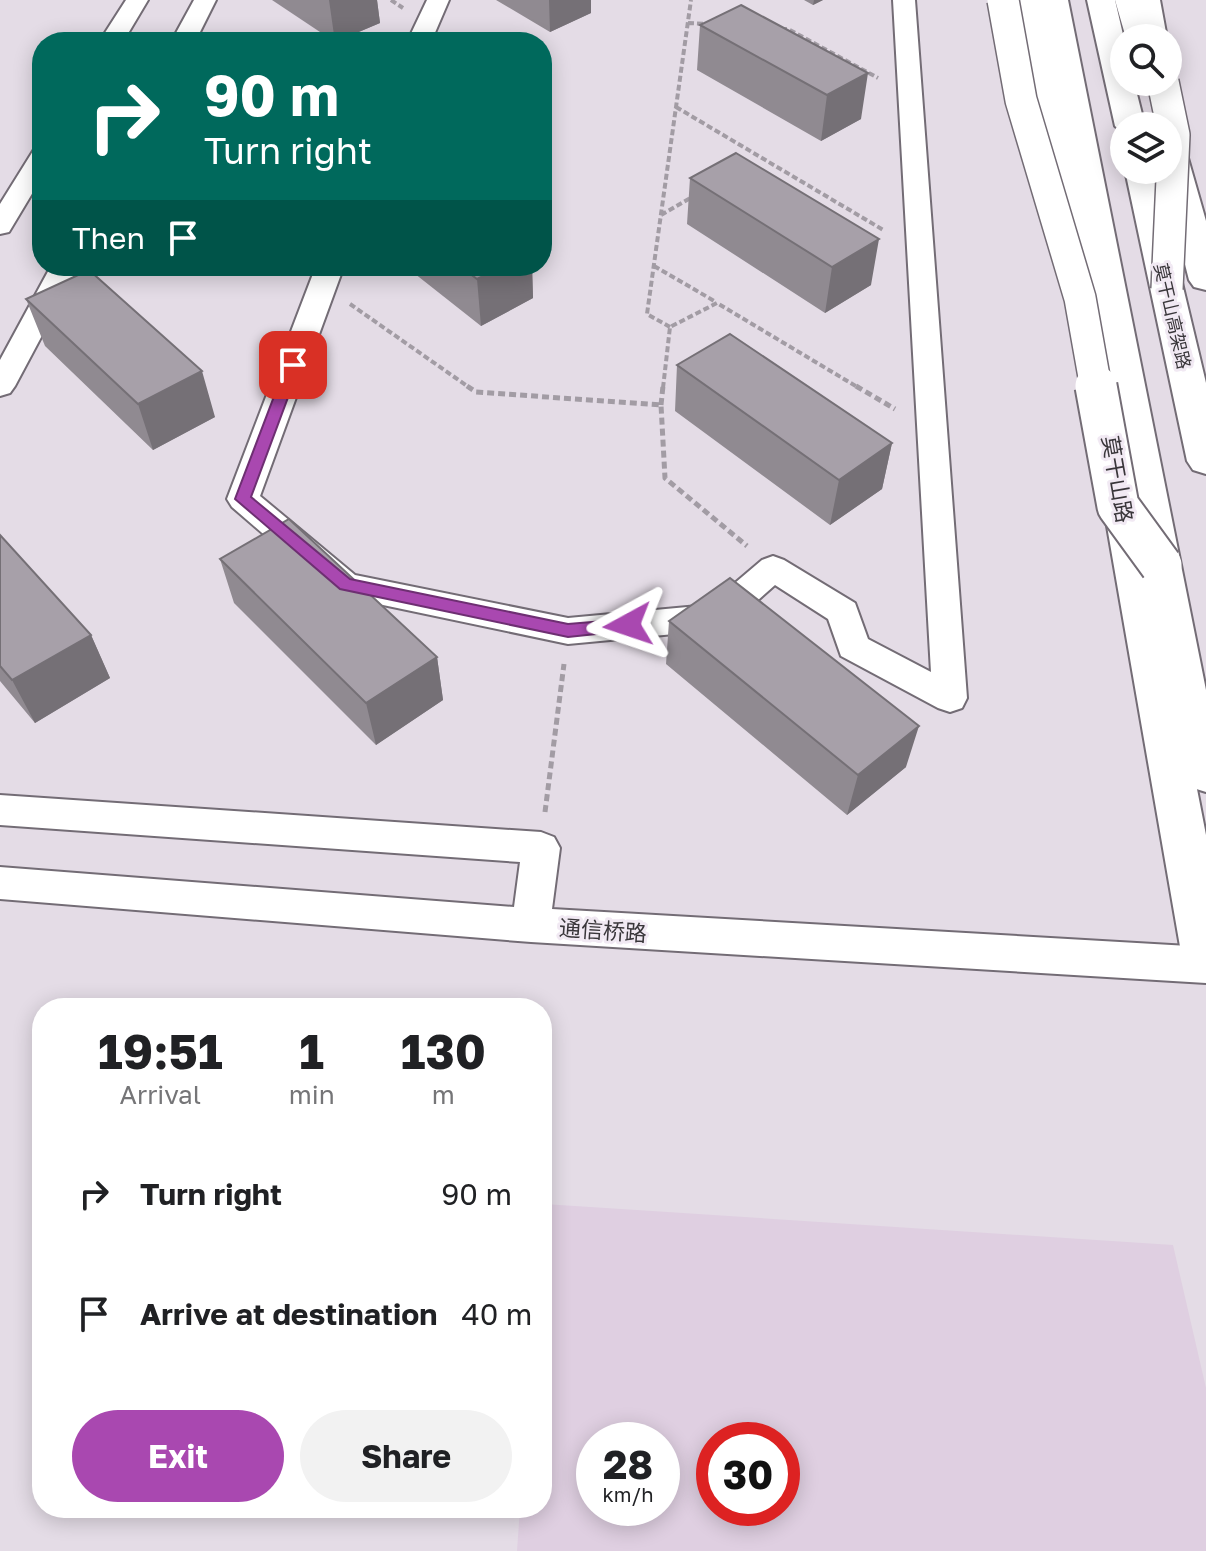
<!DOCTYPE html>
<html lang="en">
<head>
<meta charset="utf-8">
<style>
  body { margin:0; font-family:"Golos Text","Noto Sans SC",sans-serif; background:#f2f2f2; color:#202124; height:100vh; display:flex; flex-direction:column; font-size:30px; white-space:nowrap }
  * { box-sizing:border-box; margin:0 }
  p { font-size:26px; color:#757577 }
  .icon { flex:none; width:44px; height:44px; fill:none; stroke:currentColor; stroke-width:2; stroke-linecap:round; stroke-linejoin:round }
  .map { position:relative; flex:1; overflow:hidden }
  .sheet { position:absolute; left:32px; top:998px; width:520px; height:520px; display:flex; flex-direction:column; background:#fff; border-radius:32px; box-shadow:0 4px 20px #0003 }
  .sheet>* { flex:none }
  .top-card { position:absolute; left:32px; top:32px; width:520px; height:244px; border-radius:32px; box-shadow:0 4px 20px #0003; background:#00695c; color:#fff; overflow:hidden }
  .fabs { position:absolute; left:1110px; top:24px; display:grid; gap:16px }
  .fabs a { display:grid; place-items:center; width:72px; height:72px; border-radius:50%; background:#fff; box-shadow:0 4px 20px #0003; font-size:40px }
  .speed { position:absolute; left:576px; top:1422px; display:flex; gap:16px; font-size:40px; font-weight:700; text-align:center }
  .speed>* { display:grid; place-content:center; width:104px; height:104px; border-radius:50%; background:#fff; box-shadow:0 4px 20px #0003; line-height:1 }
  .speed small { font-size:20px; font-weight:400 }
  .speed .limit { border:12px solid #d22; background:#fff; color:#111 }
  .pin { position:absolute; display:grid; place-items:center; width:68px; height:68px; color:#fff; margin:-34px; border-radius:16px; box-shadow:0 4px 12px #0006 }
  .me { position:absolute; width:88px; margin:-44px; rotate:265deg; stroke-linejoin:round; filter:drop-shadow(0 0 6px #0008) }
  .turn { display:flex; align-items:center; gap:28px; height:168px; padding:0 40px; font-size:36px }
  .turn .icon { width:104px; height:104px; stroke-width:2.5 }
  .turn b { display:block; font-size:56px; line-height:68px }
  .then { display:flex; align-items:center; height:76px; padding:0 40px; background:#0003; gap:16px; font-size:30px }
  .eta { display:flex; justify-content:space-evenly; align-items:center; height:136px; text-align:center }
  .eta b { font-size:48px; font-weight:700; line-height:56px }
  .action { display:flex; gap:16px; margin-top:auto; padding:16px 40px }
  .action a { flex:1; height:92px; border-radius:48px; background:#a948b0; color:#fff; font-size:32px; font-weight:700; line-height:92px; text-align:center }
  .action a+a { background:#f2f2f2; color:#202124 }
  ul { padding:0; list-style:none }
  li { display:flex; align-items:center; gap:24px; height:120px; padding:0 40px }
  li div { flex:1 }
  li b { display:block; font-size:30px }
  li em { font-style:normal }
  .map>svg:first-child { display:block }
  .industrial { fill:#dfcfe1; fill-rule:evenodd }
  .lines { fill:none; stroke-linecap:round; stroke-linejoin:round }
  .street-casing { stroke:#736c75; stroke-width:4 }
  .primary-casing { stroke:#736c75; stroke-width:4 }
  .highway-casing { stroke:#736c75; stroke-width:4 }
  .path-far1 { stroke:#a29ca4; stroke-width:4; stroke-dasharray:6 3; stroke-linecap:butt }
  .path { stroke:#a29ca4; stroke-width:5; stroke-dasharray:7 4; stroke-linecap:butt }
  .street { fill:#fff; fill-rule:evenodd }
  .primary { fill:#fff; fill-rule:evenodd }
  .highway { fill:#fff; fill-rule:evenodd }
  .highway-bridge-far1-casing { stroke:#736c75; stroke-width:34; stroke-linecap:butt }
  .highway-bridge-casing { stroke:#736c75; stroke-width:45; stroke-linecap:butt }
  .highway-bridge-far1 { stroke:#fff; stroke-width:31 }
  .highway-bridge { stroke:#fff; stroke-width:41 }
  .wall { fill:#908a91 }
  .shaded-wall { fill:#757076 }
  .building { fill:#a7a0a9; stroke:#757076; stroke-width:2 }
  .route { fill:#a948b0; stroke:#6e2f72; stroke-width:2 }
  .labels { text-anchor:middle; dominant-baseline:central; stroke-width:6; stroke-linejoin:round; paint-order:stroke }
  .far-street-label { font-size:18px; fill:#39363a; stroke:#f1e9f3 }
  .street-label { font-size:22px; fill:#39363a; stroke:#f1e9f3 }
</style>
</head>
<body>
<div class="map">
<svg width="1206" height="1551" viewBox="0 0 1206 1551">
  <rect width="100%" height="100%" fill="#e4dce6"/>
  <path class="industrial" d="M544,1204L1173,1245L1206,1388V1551H517L520,1508H542ZM594,1440H662V1508H594ZM714,1440H782V1508H714Z"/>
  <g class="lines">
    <defs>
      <path id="street" d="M126,0H148L123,42H99Z
        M194,0H216L195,42H171Z
        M427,0H449L431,42H407Z
        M893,0H915L967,698L962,708L950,712L938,708L841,656L828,619L775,585L729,626L717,630L568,644L345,597L333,594L232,507L227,499L316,266H344L260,496L355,575L568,618L709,605L762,560L773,556L784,560L855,603L868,639L931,672Z
        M42,148V177L9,232L0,234V204L33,151Z
        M51,266H79L15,386L10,393L0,396V360Z
        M0,795L541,832L554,837L560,848L552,909L1206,947V983L531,942L0,899V867L514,907L520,862L0,825Z"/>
      <path id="primary" d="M1019,0H1047L1097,269L1092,276L1080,279L1068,276L1063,269Z
        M1115,0H1143L1154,38H1126Z
        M1171,142L1182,145L1186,151L1206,221V290L1194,287L1189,280L1161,170H1168V143Z
        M1122,489L1135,493L1141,503L1206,835V979L1189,973L1182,958L1103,503L1109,493Z"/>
      <path id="highway" d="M1040,0H1068L1206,690V792L1190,787L1184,774L1168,711Z
        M1087,0H1115L1124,39V82H1134L1145,126H1124V134L1115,126Z
        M1132,0H1160L1167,38H1139Z
        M1125,170H1155L1206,383V474L1193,470L1187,461Z"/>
    </defs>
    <use href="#street" class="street-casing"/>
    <use href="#primary" class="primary-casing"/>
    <use href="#highway" class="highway-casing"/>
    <path class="path-far1" d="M391,0L403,8
      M688,23L707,24
      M781,29H788L878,78
      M676,107L885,231
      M661,215L692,197
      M654,266L716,302
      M350,304L470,388
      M670,327L647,314L691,0
      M663,388L670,327L717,303L859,388"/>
    <path class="path" d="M467,386L476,392L661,405L665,478L747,546
      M856,386L895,409
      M661,405L663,386
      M545,812L564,664"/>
    <use href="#street" class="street"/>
    <use href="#primary" class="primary"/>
    <use href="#highway" class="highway"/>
    <defs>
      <path id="highway-bridge-far1" d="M1003,0L1021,100L1080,298L1096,388
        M1163,82L1174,135L1167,289"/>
      <path id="highway-bridge" d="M1096,386L1118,506L1161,565"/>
    </defs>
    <use href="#highway-bridge-far1" class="highway-bridge-far1-casing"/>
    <use href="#highway-bridge" class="highway-bridge-casing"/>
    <use href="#highway-bridge-far1" class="highway-bridge-far1"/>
    <use href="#highway-bridge" class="highway-bridge"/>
  </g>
  <path class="wall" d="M272,0H377L380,23L335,42Z
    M496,0H591V13L550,32Z
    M804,0H823L813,5Z
    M741,5L861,119L821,141L697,70L700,25Z
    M690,178L871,285L825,313L687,224Z
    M405,266H532L533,298L481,326Z
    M26,299L215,417L153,450L45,346Z
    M677,365L892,443L882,489L830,525L675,411Z
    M0,535L91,635L110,678L35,723L0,681Z
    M220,559L437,657L443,700L376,745L234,603Z
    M669,621L906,767L847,815L666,664Z"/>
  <path class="shaded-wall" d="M329,0H377L380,23L335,42Z
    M549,0H591V13L550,32Z
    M814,0H823L813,5Z
    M868,73L861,119L821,141L827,95Z
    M879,239L871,285L825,313L832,267Z
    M504,266H532L533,298L481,326L477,279Z
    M202,371L215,417L153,450L138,404Z
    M892,443L882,489L830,525L839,480Z
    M91,635L110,678L35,723L12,680Z
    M437,657L443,700L376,745L366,703Z
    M919,726L906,767L847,815L858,775Z"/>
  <path class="building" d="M741,5L868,73L827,95L700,25Z
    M736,153L879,239L832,267L690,178Z
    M460,266H504L477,279Z
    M89,270L202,371L138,404L26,299Z
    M730,334L892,443L839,480L677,365Z
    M289,519L437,657L366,703L220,559Z
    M0,535L91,635L12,680L0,666Z
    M730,578L919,726L858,775L669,621Z"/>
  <path class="route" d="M293,360L300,365L251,497L350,579L568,624L628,619L634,621L636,625L634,630L568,637L340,589L235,499L286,365Z"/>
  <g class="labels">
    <g class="far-street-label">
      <text transform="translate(1173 316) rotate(77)">莫干山高架路</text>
    </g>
    <g class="street-label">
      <text transform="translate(1118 479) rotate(80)">莫干山路</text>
      <text transform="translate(603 930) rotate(4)">通信桥路</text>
    </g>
  </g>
</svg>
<div class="fabs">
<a><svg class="icon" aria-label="search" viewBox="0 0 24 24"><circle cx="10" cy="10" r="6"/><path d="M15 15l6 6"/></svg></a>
<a><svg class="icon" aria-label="layers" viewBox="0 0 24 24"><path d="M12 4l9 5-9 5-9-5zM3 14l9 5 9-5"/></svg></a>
</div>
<div class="speed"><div>28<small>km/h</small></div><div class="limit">30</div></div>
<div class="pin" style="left:293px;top:365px;background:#d93025"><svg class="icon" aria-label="arrive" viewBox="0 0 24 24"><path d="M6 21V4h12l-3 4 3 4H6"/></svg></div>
<svg class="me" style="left:628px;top:625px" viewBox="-20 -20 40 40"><path d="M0-17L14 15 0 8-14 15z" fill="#a948b0" stroke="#fff" stroke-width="4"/></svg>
<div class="top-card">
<div class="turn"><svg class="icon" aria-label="right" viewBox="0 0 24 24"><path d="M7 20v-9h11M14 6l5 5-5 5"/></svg><div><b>90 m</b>Turn right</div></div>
<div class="then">Then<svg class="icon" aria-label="arrive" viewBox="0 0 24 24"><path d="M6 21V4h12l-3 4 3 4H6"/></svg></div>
</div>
<section class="sheet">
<div class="eta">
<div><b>19:51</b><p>Arrival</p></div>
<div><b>1</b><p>min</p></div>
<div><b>130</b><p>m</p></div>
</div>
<ul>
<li><svg class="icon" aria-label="right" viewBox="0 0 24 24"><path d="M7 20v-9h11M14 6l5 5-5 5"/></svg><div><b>Turn right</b></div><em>90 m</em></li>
<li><svg class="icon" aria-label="arrive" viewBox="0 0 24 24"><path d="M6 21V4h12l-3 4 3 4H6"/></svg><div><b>Arrive at destination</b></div><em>40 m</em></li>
</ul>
<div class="action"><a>Exit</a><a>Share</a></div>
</section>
</div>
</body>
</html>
